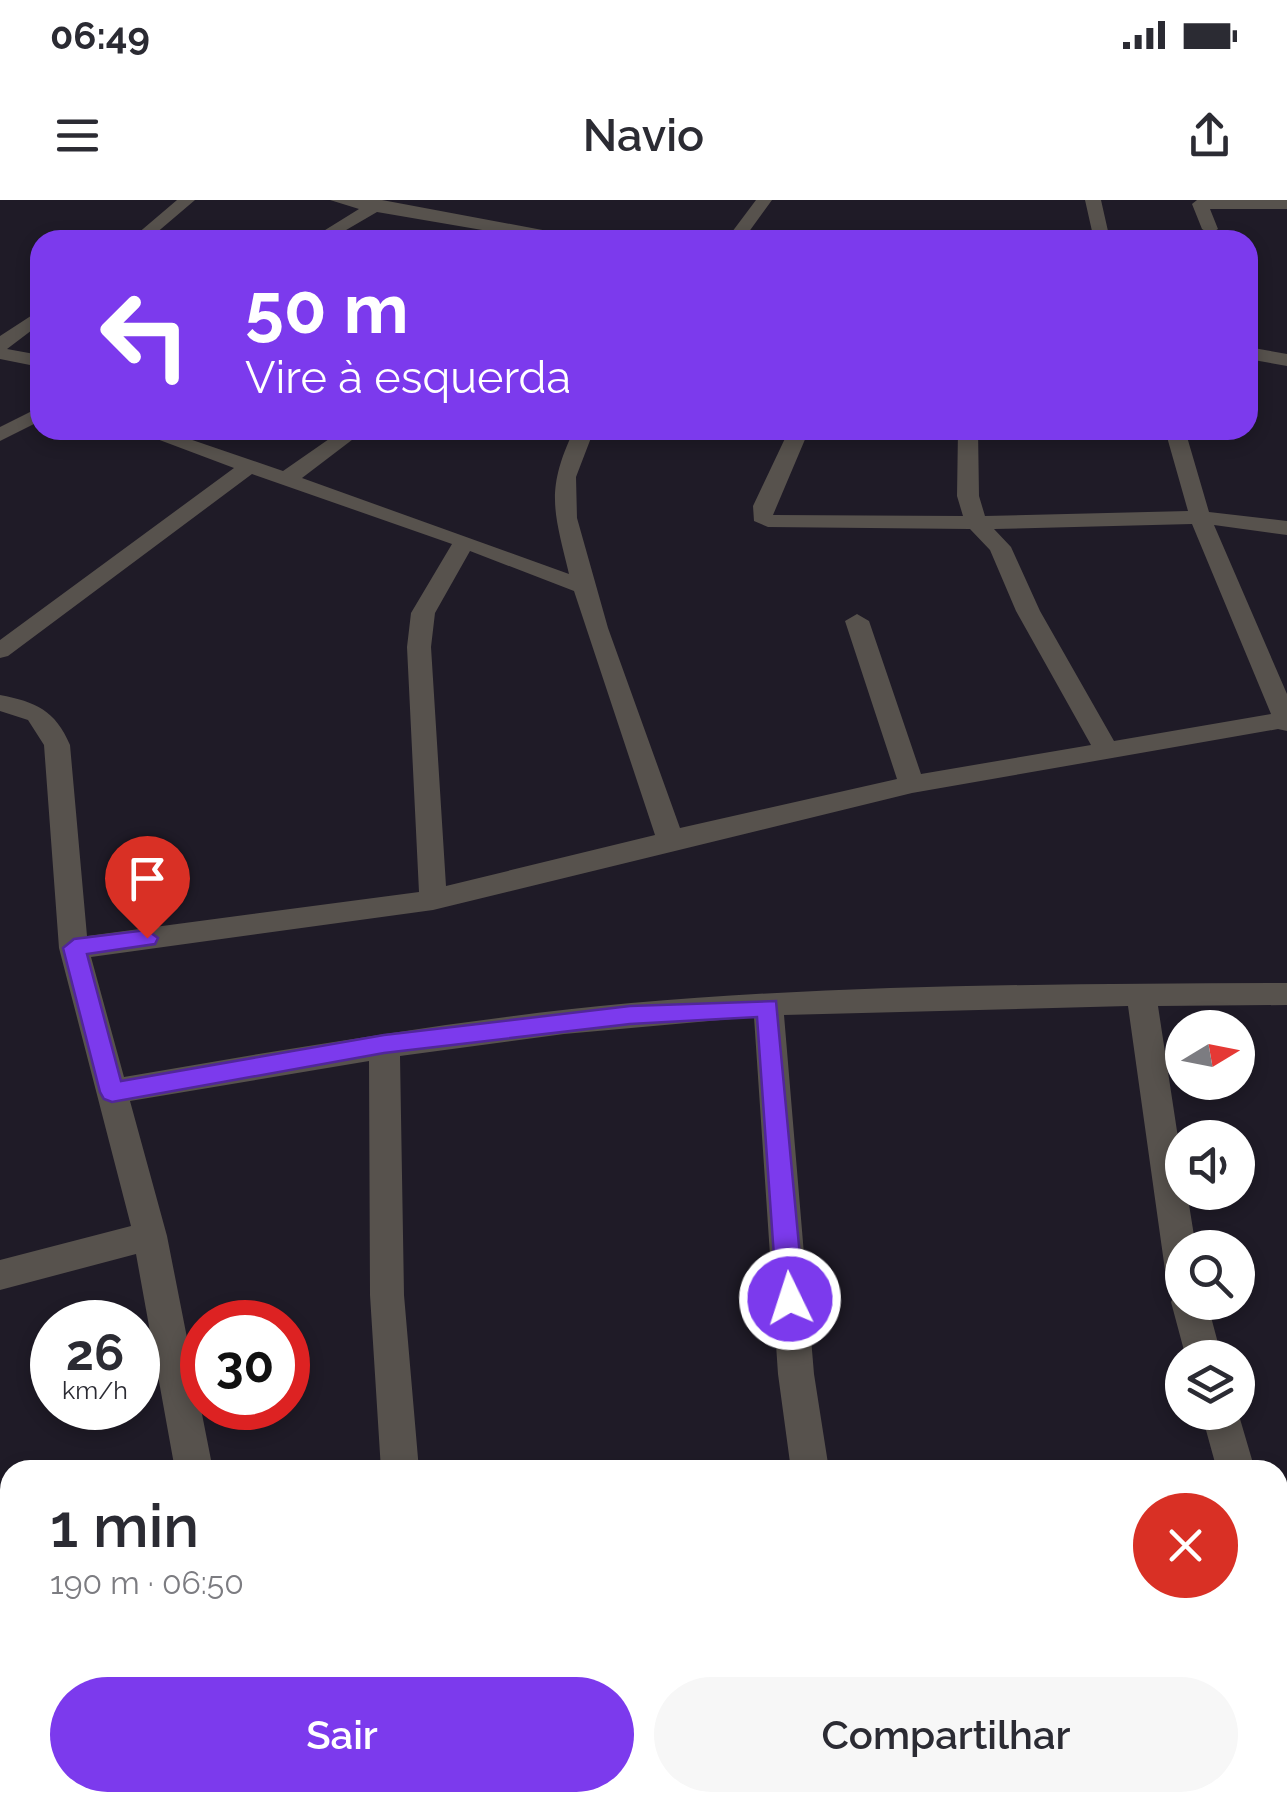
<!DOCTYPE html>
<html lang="pt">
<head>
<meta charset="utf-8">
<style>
  body { margin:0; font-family:Raleway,sans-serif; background:#f7f7f7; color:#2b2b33; height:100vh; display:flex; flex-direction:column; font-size:38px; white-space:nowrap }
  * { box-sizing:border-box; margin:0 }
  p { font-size:32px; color:#7c7c81 }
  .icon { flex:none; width:55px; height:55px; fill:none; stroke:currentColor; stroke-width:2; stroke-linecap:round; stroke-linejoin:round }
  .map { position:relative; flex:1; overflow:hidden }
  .panel { position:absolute; left:0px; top:1260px; width:1288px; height:352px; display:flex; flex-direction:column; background:#fff; border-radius:30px 30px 0 0; box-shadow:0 5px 15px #0003 }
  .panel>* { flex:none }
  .hud { position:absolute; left:30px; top:30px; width:1228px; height:210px; border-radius:30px; box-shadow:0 5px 15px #0003; background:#7c3aed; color:#fff; overflow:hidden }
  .needle { width:65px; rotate:80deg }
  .controls { position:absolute; left:1165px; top:810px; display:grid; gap:20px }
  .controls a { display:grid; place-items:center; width:90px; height:90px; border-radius:50%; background:#fff; box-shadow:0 5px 15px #0003; font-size:50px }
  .speed { position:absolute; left:30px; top:1100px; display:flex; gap:20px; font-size:50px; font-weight:700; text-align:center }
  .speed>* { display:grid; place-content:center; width:130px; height:130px; border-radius:50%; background:#fff; box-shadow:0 5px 15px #0003; line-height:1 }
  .speed small { font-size:25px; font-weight:400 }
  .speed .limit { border:15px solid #d22; background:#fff; color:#111 }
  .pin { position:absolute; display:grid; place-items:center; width:85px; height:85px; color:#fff; margin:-102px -42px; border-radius:50% 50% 50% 0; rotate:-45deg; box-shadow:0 0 10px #0007 }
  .pin .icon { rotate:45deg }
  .me { position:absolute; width:110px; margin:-55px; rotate:356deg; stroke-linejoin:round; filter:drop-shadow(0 0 8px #0008) }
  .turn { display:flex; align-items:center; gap:35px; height:210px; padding:0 50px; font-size:45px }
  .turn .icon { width:130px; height:130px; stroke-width:2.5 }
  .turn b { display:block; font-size:70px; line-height:85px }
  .round { display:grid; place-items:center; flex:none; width:105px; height:105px; border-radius:52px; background:#f7f7f7 }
  .head { display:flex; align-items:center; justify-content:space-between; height:170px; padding:0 50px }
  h1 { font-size:60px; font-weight:600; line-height:75px }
  .cta { display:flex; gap:20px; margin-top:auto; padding:20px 50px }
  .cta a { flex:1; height:115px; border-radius:60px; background:#7c3aed; color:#fff; font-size:40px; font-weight:600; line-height:115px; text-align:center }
  .cta a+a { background:#f7f7f7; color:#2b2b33 }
  .status { display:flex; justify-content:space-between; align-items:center; height:70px; padding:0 50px; background:#fff; direction:ltr }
  .status svg { height:28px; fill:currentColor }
  header { display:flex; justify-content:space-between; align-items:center; height:130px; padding:0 50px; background:#fff; font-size:45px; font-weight:600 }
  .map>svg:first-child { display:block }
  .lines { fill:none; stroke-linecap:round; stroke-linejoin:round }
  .minor { fill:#57524d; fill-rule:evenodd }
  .route { fill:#7c3aed; stroke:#51269a; stroke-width:2.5 }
</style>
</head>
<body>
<div class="status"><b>06:49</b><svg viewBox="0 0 49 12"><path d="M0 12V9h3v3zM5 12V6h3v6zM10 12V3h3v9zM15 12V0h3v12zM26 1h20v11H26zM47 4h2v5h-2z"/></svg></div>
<header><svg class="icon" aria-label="menu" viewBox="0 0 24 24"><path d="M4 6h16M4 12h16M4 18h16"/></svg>Navio<svg class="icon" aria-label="share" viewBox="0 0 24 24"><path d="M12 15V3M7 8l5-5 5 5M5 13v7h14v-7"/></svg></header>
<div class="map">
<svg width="1287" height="1611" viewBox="0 0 1287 1611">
  <rect width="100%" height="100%" fill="#1f1b27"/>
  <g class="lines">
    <path class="minor" d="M177,0H195L148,40H130Z
      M330,0H382L569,35L577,40H540L377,12L329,40H309L359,9Z
      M756,0H772L743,40H726Z
      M1085,0H1101L1110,40H1094Z
      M1287,0V9H1210L1218,29L1210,34L1202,29L1192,4L1197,0Z
      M40,110V124L7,149L40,155V167L0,159V136Z
      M1248,147L1287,154V166L1248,159Z
      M40,207V221L0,241V227Z
      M133,230H163L283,271L342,230H365L302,278L569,374C554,311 545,291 574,230H594L576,277L577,318L608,428L680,628L897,579L845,421L857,414L869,421L921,574L1091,545L1016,411L990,350L970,329L768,327L754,321L753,306L789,230H809L773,315L963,316L957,296L958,230H978L979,296L985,316L1188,311L1165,230H1185L1209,312L1287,321V335L1214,325L1287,494V531L1278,529L912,593L433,710L91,757L124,877C293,848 460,819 631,803C849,784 1068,784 1287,783V805L1158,806L1182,964V992H1187L1196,1048H1182V1085L1170,1081L1165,1070L1128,806L784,815L814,1174L829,1270H791L778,1174L754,817L564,834L400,856L404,1095L419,1270H381L370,1095L369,861L130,901L167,1036L213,1270H175L136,1054L0,1090V1060L131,1026L59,748L44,545L28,520L0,511V495C36,502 55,510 70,545L87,736L419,692L407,447L411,413L452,344L252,274L8,456L0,458V440L234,268ZM1192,324L1271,514L1114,541L1040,411L1011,347L994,329ZM470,351L574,391L655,635L446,686L431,447L435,413Z
      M1182,1089V1102H1207L1222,1158H1186L1171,1102L1177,1091Z
      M1201,1212H1238L1255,1270H1217Z
      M1278,1385L1287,1389V1483L1278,1479Z
      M195,1602H239L240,1611H196Z
      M420,1602H464L465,1611H421Z
      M835,1602H879L880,1611H836Z"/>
  </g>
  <path class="route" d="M147,730L158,738L155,744L87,754L121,881L384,835L630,806L776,801L804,1099L800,1107L790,1111L781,1107L777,1099L757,817L630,824L384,853L112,902L104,899L100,892L63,748L74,739Z"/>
</svg>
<div class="controls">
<a><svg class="needle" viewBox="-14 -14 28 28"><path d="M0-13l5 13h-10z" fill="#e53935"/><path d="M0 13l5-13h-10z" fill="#7c7c81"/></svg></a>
<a><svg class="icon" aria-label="sound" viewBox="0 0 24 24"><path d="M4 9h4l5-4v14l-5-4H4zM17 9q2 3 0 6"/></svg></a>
<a><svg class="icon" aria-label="search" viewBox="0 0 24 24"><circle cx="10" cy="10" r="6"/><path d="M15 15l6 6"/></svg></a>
<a><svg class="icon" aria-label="layers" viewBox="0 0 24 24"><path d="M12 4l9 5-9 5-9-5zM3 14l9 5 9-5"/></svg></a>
</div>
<div class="speed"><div>26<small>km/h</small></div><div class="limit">30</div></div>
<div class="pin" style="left:147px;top:738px;background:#d93025"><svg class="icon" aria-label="arrive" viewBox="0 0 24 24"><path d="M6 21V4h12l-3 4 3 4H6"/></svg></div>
<svg class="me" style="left:790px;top:1099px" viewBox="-20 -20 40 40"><circle r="17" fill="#7c3aed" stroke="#fff" stroke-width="3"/><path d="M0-11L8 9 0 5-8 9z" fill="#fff"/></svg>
<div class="hud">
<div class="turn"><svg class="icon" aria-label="left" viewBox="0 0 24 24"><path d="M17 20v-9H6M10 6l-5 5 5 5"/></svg><div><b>50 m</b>Vire à esquerda</div></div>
</div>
<section class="panel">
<div class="head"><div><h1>1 min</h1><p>190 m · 06:50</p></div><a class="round" style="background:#d93025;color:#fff"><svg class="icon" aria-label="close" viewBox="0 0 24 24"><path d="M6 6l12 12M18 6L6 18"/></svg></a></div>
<div class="cta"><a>Sair</a><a>Compartilhar</a></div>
</section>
</div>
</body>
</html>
